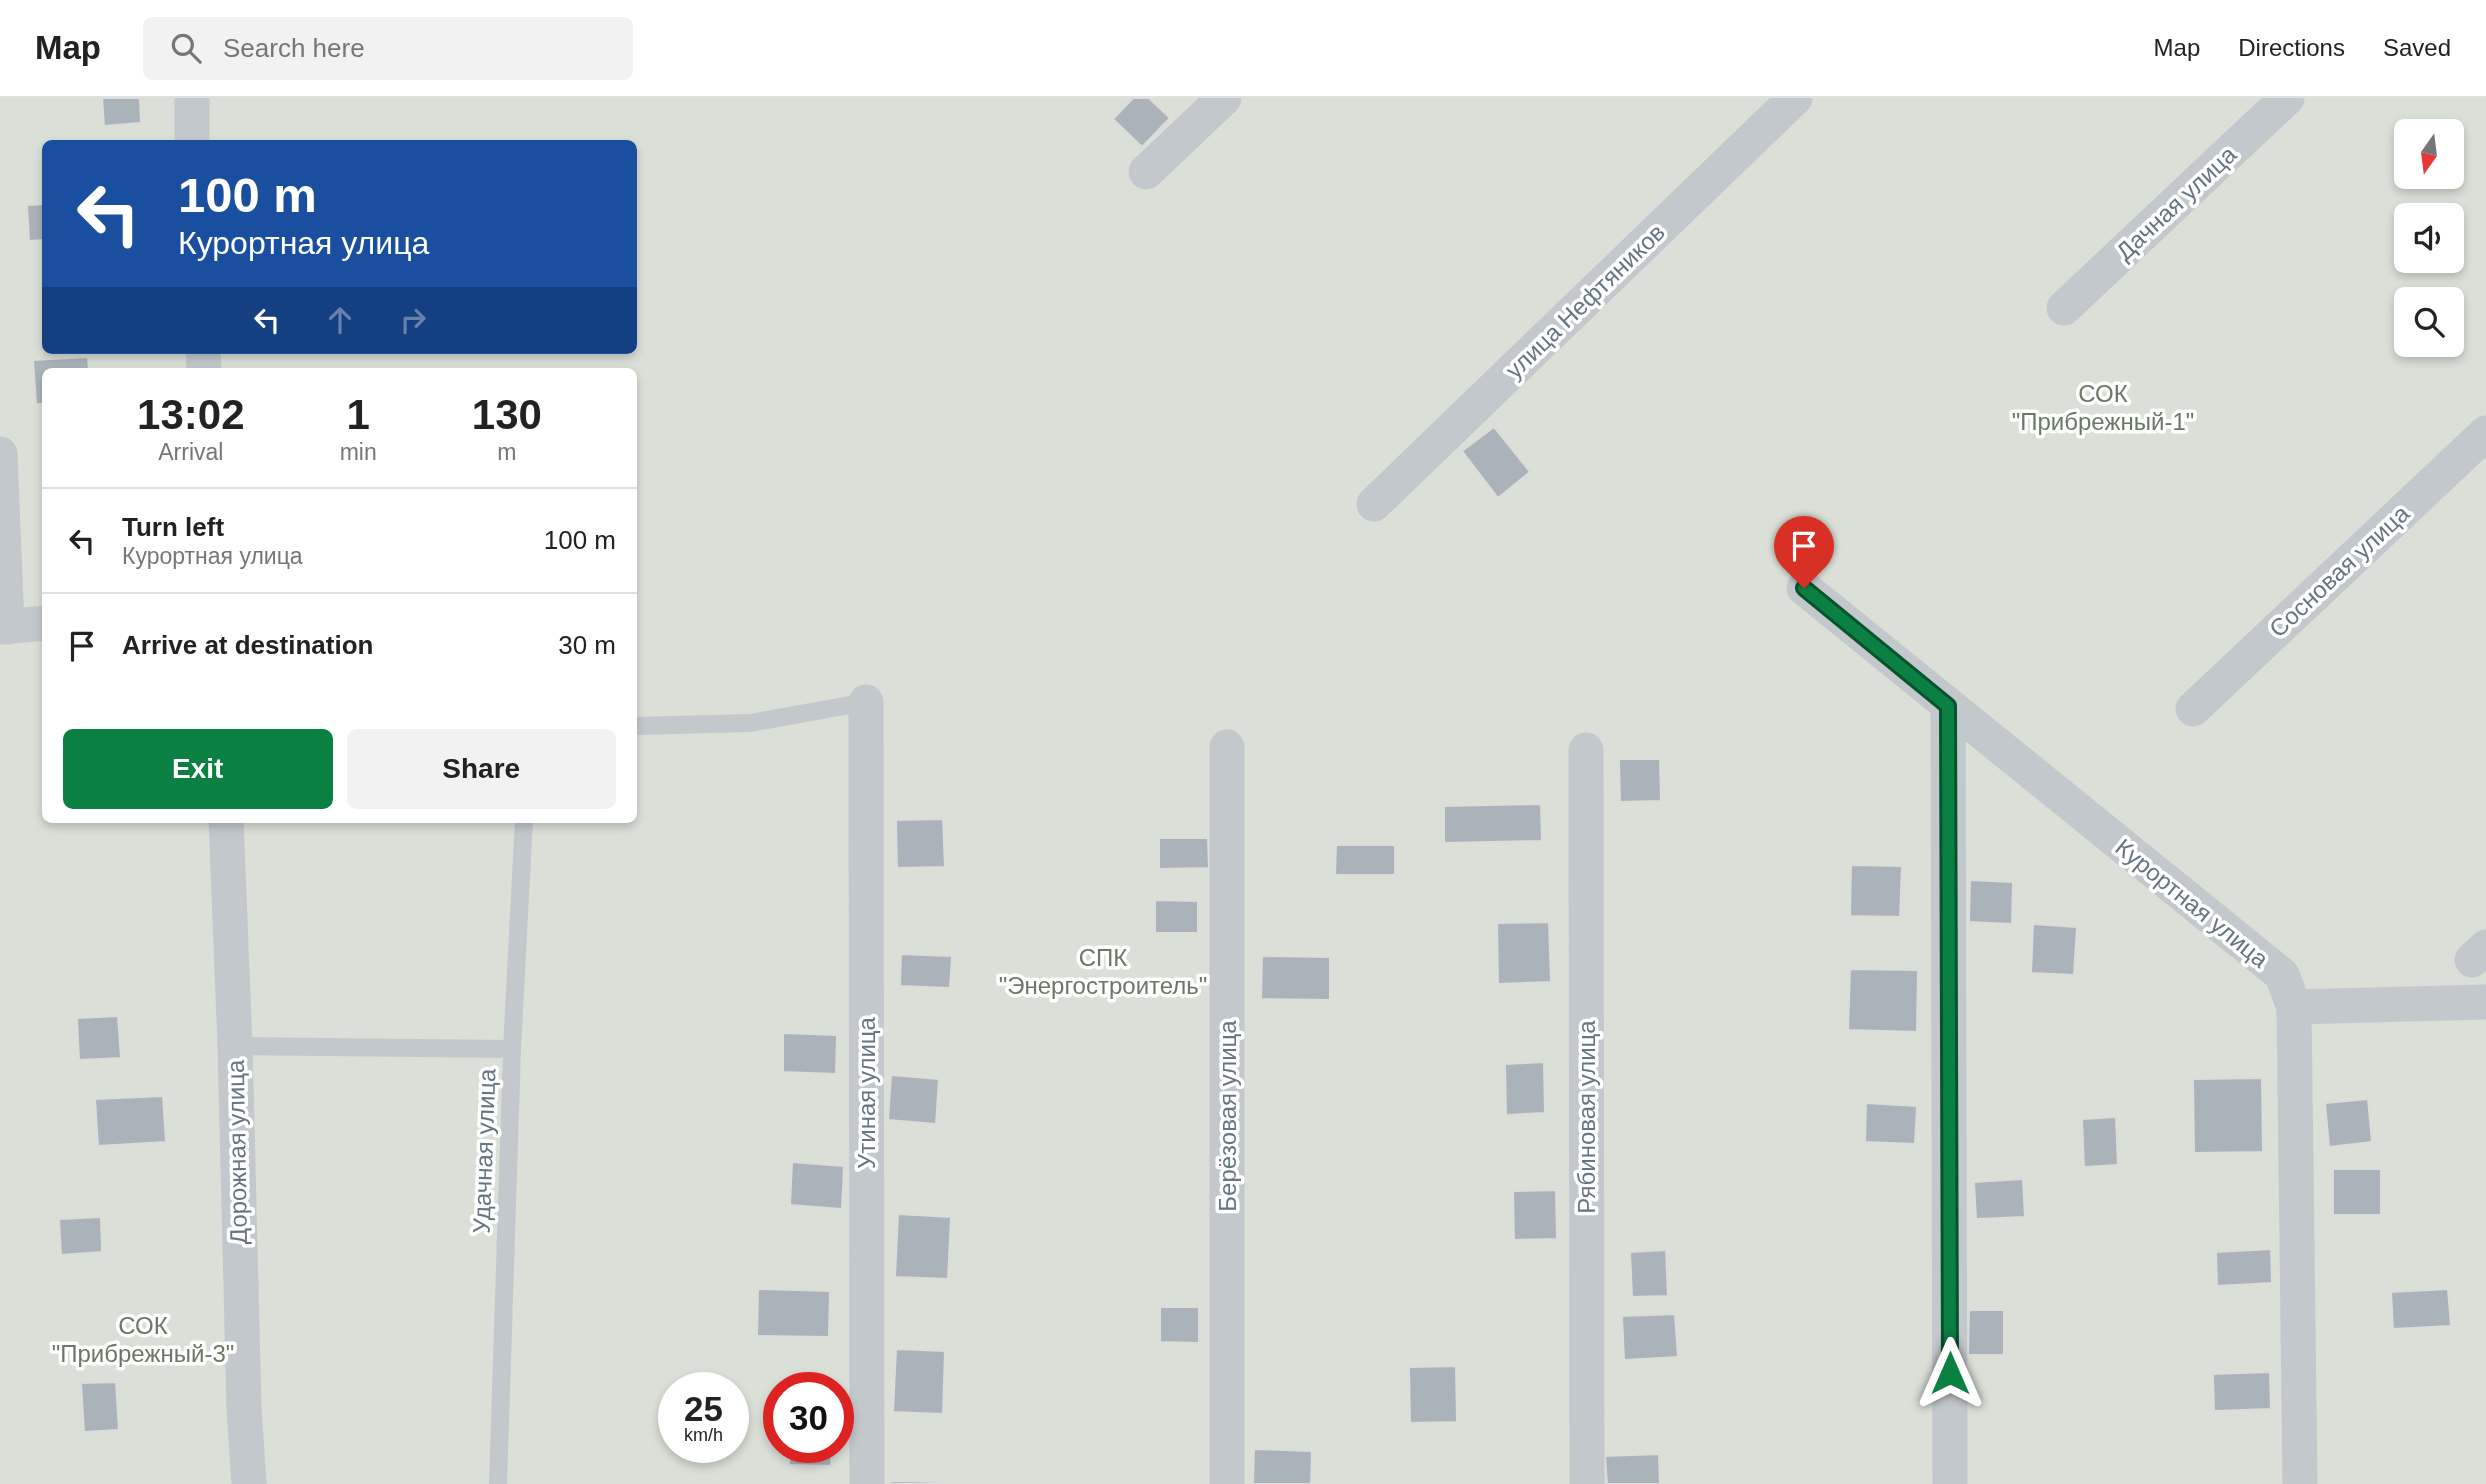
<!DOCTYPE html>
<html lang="en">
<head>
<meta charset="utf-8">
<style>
  body { margin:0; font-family:Helvetica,sans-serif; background:#f2f2f2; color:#222; height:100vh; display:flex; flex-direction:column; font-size:26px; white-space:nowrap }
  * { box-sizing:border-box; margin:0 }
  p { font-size:23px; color:#767676 }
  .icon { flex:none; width:38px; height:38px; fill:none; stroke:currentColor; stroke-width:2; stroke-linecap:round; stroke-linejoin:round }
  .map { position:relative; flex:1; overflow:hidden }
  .sheet { position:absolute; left:42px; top:270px; width:595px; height:455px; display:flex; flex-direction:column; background:#fff; border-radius:10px; box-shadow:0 4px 10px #0003 }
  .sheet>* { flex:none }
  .hud { position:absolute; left:42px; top:42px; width:595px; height:214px; border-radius:10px; box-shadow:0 4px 10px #0003; background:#1a4fa0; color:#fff; overflow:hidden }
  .needle { width:46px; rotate:194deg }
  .fabs { position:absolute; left:2394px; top:21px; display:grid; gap:14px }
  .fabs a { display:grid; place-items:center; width:70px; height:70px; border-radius:10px; background:#fff; box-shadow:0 4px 10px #0003; font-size:35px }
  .speed { position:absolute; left:658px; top:1274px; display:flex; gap:14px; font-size:35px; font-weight:700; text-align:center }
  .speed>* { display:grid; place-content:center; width:91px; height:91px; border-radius:50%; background:#fff; box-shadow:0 4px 10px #0003; line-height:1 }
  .speed small { font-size:18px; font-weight:400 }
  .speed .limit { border:10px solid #d22; background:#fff; color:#111 }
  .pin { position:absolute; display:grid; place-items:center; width:60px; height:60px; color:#fff; margin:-72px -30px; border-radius:50% 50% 50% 0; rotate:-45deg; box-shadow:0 0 7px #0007 }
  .pin .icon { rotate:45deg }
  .me { position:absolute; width:77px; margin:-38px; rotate:0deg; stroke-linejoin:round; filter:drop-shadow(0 0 5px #0008) }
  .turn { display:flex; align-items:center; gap:24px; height:147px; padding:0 21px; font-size:32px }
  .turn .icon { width:91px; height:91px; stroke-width:2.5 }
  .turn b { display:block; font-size:49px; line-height:60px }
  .lanes { display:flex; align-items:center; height:66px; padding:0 21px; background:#0003; justify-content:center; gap:35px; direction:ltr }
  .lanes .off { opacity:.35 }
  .eta { display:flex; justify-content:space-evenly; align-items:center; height:119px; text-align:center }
  .eta b { font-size:42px; font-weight:700; line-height:49px }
  .cta { display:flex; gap:14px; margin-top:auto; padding:14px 21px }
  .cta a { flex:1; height:80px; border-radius:10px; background:#0b8043; color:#fff; font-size:28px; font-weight:700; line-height:80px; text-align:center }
  .cta a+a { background:#f2f2f2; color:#222 }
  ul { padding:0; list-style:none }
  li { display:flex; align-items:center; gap:21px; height:105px; padding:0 21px; border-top:2px solid #e0e0e0 }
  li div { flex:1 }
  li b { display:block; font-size:26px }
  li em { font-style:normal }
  header { display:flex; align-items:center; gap:42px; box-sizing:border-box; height:98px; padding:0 35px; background:#fff; border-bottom:2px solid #e0e0e0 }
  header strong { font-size:33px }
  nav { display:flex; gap:38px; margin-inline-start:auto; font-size:24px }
  .search { width:490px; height:63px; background:#f2f2f2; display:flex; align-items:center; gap:18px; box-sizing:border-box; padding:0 24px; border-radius:10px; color:#767676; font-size:26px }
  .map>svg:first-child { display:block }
  .green { fill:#dadfd7; fill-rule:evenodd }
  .building { fill:#aab3b9; stroke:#dcdcda; stroke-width:2 }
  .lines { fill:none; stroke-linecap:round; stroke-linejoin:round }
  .lane { stroke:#c3c8cc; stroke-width:18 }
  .street { stroke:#c3c8cc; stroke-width:35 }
  .route-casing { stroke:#07532c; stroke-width:18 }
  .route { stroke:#0b8043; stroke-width:12 }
  .labels { text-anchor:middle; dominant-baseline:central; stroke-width:7; stroke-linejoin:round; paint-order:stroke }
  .street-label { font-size:24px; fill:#657683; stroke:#fff }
  .park-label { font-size:24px; fill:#687a64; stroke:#fff }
</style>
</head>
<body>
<header>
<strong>Map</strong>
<div class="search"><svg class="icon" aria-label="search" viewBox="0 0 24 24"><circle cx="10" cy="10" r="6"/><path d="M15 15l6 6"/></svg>Search here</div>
<nav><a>Map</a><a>Directions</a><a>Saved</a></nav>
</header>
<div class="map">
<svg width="2486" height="1386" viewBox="0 0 2486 1386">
  <rect width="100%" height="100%" fill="#fafaf8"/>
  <path class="green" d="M0,0H2486V1386H0ZM2406,33H2452V79H2406ZM46,46H634V252H46ZM2406,117H2452V163H2406ZM2406,201H2452V247H2406ZM46,273H634V721H46ZM674,1290H733V1349H674ZM779,1290H838V1349H779Z"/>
  <path class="building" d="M102,0H140L141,25L104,28Z
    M1133,0H1149L1170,20L1142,49L1113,21Z
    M46,106V142L29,143L27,107Z
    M88,259L89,273H46V306H36L33,262Z
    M1494,329L1530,374L1498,400L1462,353Z
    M1619,661H1660L1661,703L1620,704Z
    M1541,706L1542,743L1444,745V708Z
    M943,721L945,769L897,770L896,722Z
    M1159,740H1208L1209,770L1159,771Z
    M1336,747H1395V777H1335Z
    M1851,767L1902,768L1900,819L1850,818Z
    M1970,782L2013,784L2012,826L1969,824Z
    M1155,802L1198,803V835H1155Z
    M1549,824L1551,884L1498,886L1497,825Z
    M2033,826L2077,829L2074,877L2031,875Z
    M901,856L952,858L950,890L900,888Z
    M1262,858L1330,859V902L1261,901Z
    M1850,871L1918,872L1917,934L1848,932Z
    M118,918L121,960L79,962L77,920Z
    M783,935L837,937L836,976L783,974Z
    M1544,964L1545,1015L1506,1017L1505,966Z
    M891,977L939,981L936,1026L888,1022Z
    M2262,980L2263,1054L2194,1055L2193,981Z
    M163,998L166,1044L98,1048L95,1001Z
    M2368,1001L2372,1044L2329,1049L2325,1005Z
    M1866,1005L1917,1008L1915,1046L1865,1044Z
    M2116,1019L2118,1067L2084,1069L2082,1021Z
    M792,1064L844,1068L842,1111L790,1107Z
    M2333,1071H2381V1117H2333Z
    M2023,1081L2025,1119L1976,1121L1974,1084Z
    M1556,1092L1557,1141L1514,1142L1513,1093Z
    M898,1116L951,1119L948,1181L895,1179Z
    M101,1119L102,1154L61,1157L59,1121Z
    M2271,1151L2272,1185L2217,1188L2216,1154Z
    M1666,1152L1668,1198L1632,1199L1630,1154Z
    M758,1191L830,1193L829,1239L757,1238Z
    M2448,1191L2451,1228L2393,1231L2391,1194Z
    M1160,1209H1199V1245L1160,1244Z
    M1969,1212H2004V1257H1968Z
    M1675,1216L1678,1259L1624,1262L1622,1218Z
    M896,1251L945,1253L943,1316L893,1314Z
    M1456,1268L1457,1324L1410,1325L1409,1269Z
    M2270,1274L2271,1311L2214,1313L2213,1276Z
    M116,1284L119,1332L84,1334L81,1285Z
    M789,1349H832L831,1368L789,1367Z
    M1254,1351L1312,1353L1311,1386H1253Z
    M1659,1356L1660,1386H1607L1605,1358Z
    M890,1383L942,1384V1386H890Z"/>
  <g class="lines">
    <path class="lane" d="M634,628L750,625L866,604
      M235,948L512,951
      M498,1386L512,951L524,721"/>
    <path class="street" d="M192,0V46
      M1146,74L1224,0
      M2064,210L2287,0
      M203,252L204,273
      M0,356L7,529
      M1374,406L1795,0
      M1804,490L2282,877L2294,909L2300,1386
      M0,529L46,525
      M866,604L867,1386
      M1948,609L1950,1386
      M2193,611L2486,335
      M1227,649V1386
      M1586,652L1587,1386
      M226,721L235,948L244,1309L249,1386
      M2472,862L2486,849
      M2294,909L2486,904"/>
  </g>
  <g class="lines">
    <defs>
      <path id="route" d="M1804,490L1948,608L1950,1275"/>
    </defs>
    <use href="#route" class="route-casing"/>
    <use href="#route" class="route"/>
  </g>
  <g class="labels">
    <g class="street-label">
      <text transform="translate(2176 105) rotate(-43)">Дачная улица</text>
      <text transform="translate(1585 203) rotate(-44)">улица Нефтяников</text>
      <text transform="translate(2339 473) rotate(-43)">Сосновая улица</text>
      <text transform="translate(2192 805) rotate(39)">Курортная улица</text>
      <text transform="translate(866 995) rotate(-90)">Утиная улица</text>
      <text transform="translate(1227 1018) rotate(-90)">Берёзовая улица</text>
      <text transform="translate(1586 1019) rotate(-90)">Рябиновая улица</text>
      <text transform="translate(484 1053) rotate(-88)">Удачная улица</text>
      <text transform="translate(237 1054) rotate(-91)">Дорожная улица</text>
    </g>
    <g class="park-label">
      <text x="2103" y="295">СОК<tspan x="2103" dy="28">"Прибрежный-1"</tspan></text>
      <text x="1103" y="859">СПК<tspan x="1103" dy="28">"Энергостроитель"</tspan></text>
      <text x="143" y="1227">СОК<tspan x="143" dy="28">"Прибрежный-3"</tspan></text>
    </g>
  </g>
</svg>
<div class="fabs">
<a><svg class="needle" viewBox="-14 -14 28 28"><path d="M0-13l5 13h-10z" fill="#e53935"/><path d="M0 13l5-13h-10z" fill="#767676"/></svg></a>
<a><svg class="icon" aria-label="sound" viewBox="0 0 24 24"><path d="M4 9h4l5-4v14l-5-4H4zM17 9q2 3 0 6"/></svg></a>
<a><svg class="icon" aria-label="search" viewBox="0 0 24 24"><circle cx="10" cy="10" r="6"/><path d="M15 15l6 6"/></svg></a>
</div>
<div class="speed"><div>25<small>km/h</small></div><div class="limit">30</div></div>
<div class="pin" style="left:1804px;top:490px;background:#d93025"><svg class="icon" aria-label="arrive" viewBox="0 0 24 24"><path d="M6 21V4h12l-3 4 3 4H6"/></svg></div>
<svg class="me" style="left:1950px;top:1275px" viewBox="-20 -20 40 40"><path d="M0-17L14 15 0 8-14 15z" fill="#0b8043" stroke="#fff" stroke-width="4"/></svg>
<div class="hud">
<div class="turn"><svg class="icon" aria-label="left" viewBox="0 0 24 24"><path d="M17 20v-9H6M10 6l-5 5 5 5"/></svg><div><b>100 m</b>Курортная улица</div></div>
<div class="lanes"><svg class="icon" aria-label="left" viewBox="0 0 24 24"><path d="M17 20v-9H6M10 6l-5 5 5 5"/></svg><svg class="icon off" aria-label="ahead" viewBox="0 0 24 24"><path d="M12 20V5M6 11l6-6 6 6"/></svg><svg class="icon off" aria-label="right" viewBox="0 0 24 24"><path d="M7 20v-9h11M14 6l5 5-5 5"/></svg></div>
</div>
<section class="sheet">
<div class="eta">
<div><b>13:02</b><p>Arrival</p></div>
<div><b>1</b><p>min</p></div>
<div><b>130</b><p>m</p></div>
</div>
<ul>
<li><svg class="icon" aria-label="left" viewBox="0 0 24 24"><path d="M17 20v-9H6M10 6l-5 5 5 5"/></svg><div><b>Turn left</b><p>Курортная улица</p></div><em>100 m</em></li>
<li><svg class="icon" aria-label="arrive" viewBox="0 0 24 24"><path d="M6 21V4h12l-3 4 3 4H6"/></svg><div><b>Arrive at destination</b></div><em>30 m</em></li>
</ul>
<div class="cta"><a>Exit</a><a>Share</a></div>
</section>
</div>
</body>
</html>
